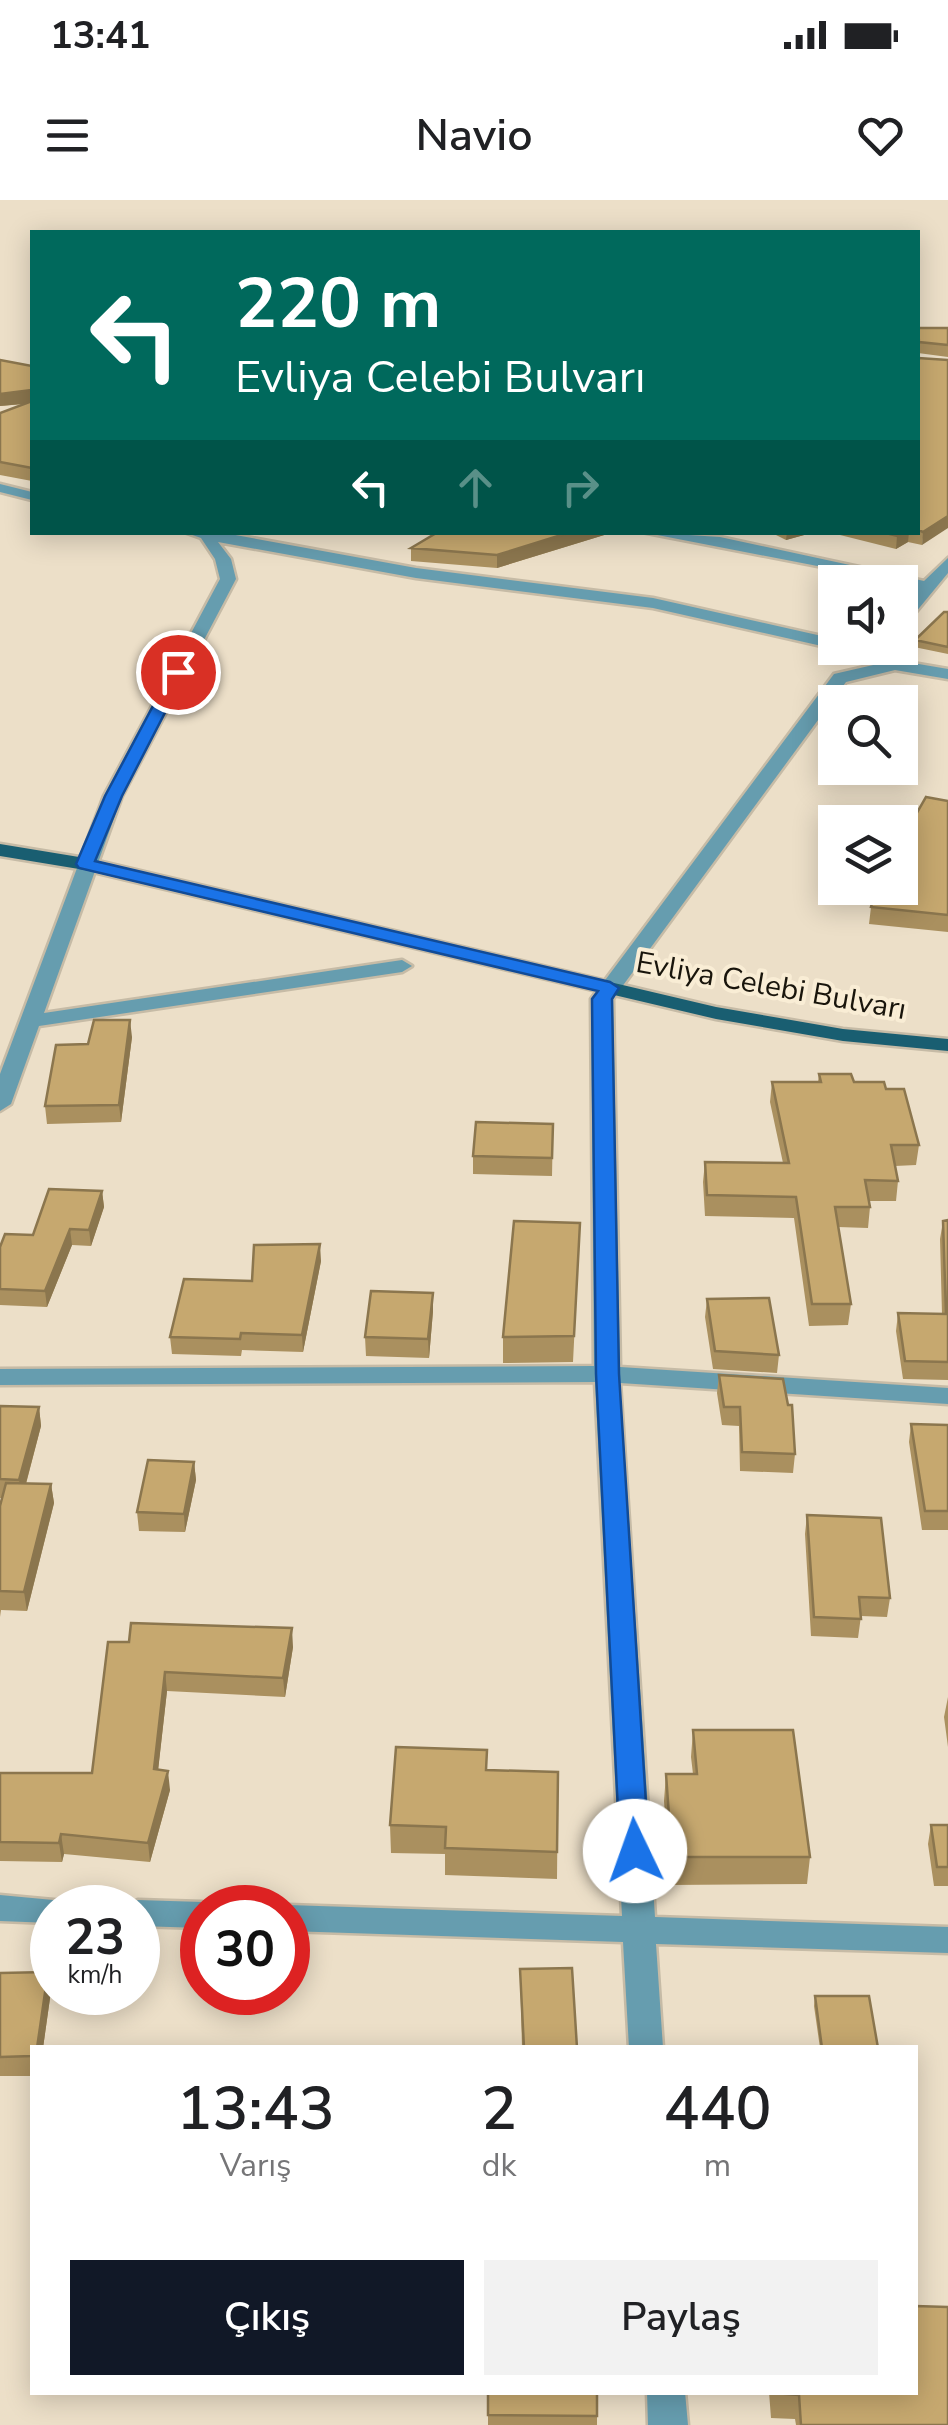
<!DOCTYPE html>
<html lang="tr">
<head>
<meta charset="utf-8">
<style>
  body { margin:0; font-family:"Nunito Sans",sans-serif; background:#f2f2f2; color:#202124; height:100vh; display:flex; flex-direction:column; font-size:38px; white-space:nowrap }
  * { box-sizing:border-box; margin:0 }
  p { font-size:32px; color:#757577 }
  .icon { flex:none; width:55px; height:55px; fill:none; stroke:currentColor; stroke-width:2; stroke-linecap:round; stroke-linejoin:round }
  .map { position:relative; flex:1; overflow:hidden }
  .sheet { position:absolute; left:30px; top:1845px; width:888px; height:350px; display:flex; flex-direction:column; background:#fff; border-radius:0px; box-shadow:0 5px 25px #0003 }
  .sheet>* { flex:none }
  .banner { position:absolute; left:30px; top:30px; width:890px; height:305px; border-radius:0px; box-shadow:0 5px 25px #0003; background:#00695c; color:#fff; overflow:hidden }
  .buttons { position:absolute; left:818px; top:365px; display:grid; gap:20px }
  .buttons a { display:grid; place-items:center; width:100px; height:100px; border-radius:0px; background:#fff; box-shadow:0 5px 25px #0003; font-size:50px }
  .speed { position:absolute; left:30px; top:1685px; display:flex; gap:20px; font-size:50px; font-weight:700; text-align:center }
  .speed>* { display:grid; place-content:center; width:130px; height:130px; border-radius:50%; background:#fff; box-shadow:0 5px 25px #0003; line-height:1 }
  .speed small { font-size:25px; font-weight:400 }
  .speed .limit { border:15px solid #d22; background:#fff; color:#111 }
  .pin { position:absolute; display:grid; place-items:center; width:85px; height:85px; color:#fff; margin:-42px; border:5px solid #fff; border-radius:50%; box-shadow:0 2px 10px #0007 }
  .me { position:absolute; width:110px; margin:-55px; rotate:357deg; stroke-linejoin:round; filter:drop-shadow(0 0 8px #0008) }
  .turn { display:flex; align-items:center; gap:35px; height:210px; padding:0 40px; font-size:45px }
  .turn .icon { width:130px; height:130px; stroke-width:2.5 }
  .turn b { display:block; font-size:70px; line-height:85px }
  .lanes { display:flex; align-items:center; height:95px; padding:0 40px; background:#0003; justify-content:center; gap:50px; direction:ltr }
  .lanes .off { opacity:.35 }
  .eta { display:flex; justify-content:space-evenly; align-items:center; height:170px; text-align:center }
  .eta b { font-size:60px; font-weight:600; line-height:70px }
  .action { display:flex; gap:20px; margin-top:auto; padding:20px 40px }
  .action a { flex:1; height:115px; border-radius:0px; background:#111827; color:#fff; font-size:40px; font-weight:600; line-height:115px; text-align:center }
  .action a+a { background:#f2f2f2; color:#202124 }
  .status { display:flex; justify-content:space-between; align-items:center; height:70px; padding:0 50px; background:#fff; direction:ltr }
  .status svg { height:28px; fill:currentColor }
  header { display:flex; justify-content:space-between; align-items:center; height:130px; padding:0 40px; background:#fff; font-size:45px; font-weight:600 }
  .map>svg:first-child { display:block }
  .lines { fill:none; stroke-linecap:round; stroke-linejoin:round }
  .minor-casing { stroke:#c6bba6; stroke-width:5 }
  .primary-casing { stroke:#c6bba6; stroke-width:5 }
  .minor { fill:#669daf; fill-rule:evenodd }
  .primary { fill:#195e71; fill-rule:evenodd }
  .wall { fill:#aa905f }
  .shaded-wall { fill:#8b764e }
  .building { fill:#c6a86f; stroke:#8b764e; stroke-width:2.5 }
  .route { fill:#1a73e8; stroke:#114b97; stroke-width:2.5 }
  .labels { text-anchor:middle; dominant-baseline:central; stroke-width:8; stroke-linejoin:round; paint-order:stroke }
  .street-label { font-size:30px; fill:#19150c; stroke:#f9edd5 }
</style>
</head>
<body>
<div class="status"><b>13:41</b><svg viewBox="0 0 49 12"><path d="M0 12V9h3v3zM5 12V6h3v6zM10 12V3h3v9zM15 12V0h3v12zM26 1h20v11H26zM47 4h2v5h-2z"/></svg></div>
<header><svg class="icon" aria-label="menu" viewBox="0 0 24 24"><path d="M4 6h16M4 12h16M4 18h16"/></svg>Navio<svg class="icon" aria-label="heart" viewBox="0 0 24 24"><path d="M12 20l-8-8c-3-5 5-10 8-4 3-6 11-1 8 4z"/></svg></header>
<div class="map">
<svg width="948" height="2225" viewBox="0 0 948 2225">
  <rect width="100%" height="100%" fill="#ecdfc8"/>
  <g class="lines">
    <defs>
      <path id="minor" d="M0,284L32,292V300L0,292Z
        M184,332H219L416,368L653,398L835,439V448H841L835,449L653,408L416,378L218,342L231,359L236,379L122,596L44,813L402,760L412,766L402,772L39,826L11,904L0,911V874L104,596L220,379L215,359L201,338Z
        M642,332L720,337L924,381L948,358V373L906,424L900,426V411L918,389L900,382Z
        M843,448H886L873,458Z
        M895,460L948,469V479L895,470L846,482L613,799L620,1167L948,1188V1204L620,1183L655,1717L948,1727V1753L656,1744L663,1848H629L623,1742L288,1731V1708H280L288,1705L622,1716L595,1182L0,1185V1169L594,1166L591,799L834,474Z
        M0,1695L64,1701L67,1708H52V1723L0,1721Z
        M138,1700L202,1702L214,1708H202V1728L138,1726V1708H125Z
        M647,2192H685L688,2225H648Z"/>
      <path id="primary" d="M0,644L85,658L716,807L843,829L948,839V851L843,841L716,819L85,670L0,656Z"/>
    </defs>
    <use href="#minor" class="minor-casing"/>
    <use href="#primary" class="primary-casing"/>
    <use href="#minor" class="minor"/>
    <use href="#primary" class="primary"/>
  </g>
  <path class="wall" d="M918,128H948V157L918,153Z
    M918,158L948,160L922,345L908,342L896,349L828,332H918Z
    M0,160L32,166V281L0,275V213L24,204L0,206Z
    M438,332H614L497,368L411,361V348Z
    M770,332H815L786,340Z
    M948,412V454L914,447L915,440Z
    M948,601V732L869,724L871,707Z
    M132,837L121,922L47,924L45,906L88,844Z
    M819,874L886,889L919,945L916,965L895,966L898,981L896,1001H869L870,1007L868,1028L838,1027L851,1104L848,1125L809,1126L794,1018L705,1016L703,982L705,962L783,963L770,902L772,882H818Z
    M553,924L552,976L473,974V956Z
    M102,991L104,1007L91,1046L72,1045L47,1107L0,1105V1047L33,1035Z
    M948,1020V1180L903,1179L896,1131L898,1113L942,1114L940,1039L943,1021Z
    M580,1023L573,1162L503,1163V1137Z
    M321,1061L303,1152L242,1150L241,1156L172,1154L170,1137L252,1081Z
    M433,1093V1111L429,1158L366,1156L365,1137Z
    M707,1099L779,1155L777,1173L713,1169L705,1117Z
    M719,1175L795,1254L793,1273L740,1271L739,1226L722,1225L717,1193Z
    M0,1206L39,1207L41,1226L26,1284H51L54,1303L27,1411L1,1410L0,1417V1306L2,1298H0Z
    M911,1224L948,1225V1330H922L909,1242Z
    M194,1262L196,1280L185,1332L139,1331L137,1312Z
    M807,1315L890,1398L887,1417L861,1416L858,1438L811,1436L805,1334Z
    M108,1442L293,1447L285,1497L167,1491L158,1570L170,1590L150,1662L64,1654L62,1662L0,1661V1573H92Z
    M948,1497V1547L944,1517Z
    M693,1530L810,1657L807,1684L670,1685L664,1601L666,1574H693L691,1557Z
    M487,1570L558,1572L557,1679L445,1675V1654L391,1653L390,1625Z
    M931,1625H948V1686H934L928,1644Z
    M520,1769L577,1848H522Z
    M0,1773L51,1791L43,1848H32V1876H0Z
    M815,1796L878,1848H820L814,1806Z
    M488,2192L597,2216V2225H488Z
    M769,2192H915L948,2225H796L795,2219L771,2218Z"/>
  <path class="shaded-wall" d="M32,190V203L0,206V194Z
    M948,316V328L922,345L923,332Z
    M571,332H614L497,368V355Z
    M787,332H815L786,340Z
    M903,332H909L908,342L896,349L897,336Z
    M130,820L132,837L121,922L119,905Z
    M102,991L104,1007L91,1046L89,1030Z
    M70,1029L72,1045L47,1107L45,1091Z
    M320,1044L321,1061L303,1152L302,1135Z
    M433,1093V1111L429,1158L428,1139Z
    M39,1207L41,1226L22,1298L19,1280Z
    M194,1262L196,1280L185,1332L184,1314Z
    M51,1284L54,1303L27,1411L24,1392Z
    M292,1428L293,1447L285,1497L283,1478Z
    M165,1472L167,1491L156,1589L154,1569Z
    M168,1571L170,1590L150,1662L148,1643Z
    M61,1634L64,1654L62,1662L59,1643Z
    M48,1772L51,1791L43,1848H37Z"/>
  <path class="building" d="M918,128H948V145L919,142Z
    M918,158L948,160V316L923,332L918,330Z
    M0,160L32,166V192V190L0,194Z
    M32,201V268L0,262V213Z
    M438,332H571L497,355L411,348Z
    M882,332H903L897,336Z
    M944,412H948V447L915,440Z
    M926,597L948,601V715L871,707L876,688H900V667L914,618Z
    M94,820H130L119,905L45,906L56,845L88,844Z
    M819,874H851L854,882H884L886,889H904L919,945H891L898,981L865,980L870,1007H835L851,1104H812L796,997L707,995L705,962L789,963L772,882H821Z
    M476,922L553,924L552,958L473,956Z
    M49,989L102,991L89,1030L70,1029L45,1091L0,1089V1047L5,1034L33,1035Z
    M948,1020V1162L905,1161L898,1113L946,1114L943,1021Z
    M514,1021L580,1023L574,1136L503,1137Z
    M320,1044L302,1135L241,1133L240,1139L170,1137L184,1079L252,1081L254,1045Z
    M371,1091L433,1093L428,1139L365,1137Z
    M769,1098L779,1155L715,1151L707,1099Z
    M719,1175L783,1179L788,1205H792L795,1254L742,1252L740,1207H724Z
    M0,1206L39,1207L19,1280L0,1279Z
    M911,1224L948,1225V1311H925Z
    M148,1260L194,1262L184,1314L137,1312Z
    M6,1283L51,1284L24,1392L0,1391V1306Z
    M807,1315L881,1318L890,1398L859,1397L861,1419L814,1417Z
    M131,1423L292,1428L283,1478L165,1472L154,1569L168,1571L148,1643L61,1634L59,1643L0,1642V1573H92L108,1442H129Z
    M693,1530H793L810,1657H672L666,1574H697Z
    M396,1547L487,1550L486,1570L558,1572L557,1652L445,1648L446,1627L390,1625Z
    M931,1625H948V1667H937Z
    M572,1768L577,1848H524L520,1769Z
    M48,1772L37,1848H32V1856L0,1857V1773Z
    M815,1796H869L878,1848H822Z
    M915,2106L948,2107V2225H801L799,2195L774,2193L915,2192Z
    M488,2192H597V2216L488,2215Z"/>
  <path class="route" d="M178,467L186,472L122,596L95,661L610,782L619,788L612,799L619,1174L649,1651L645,1659L635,1662L625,1659L620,1651L596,1174L592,799L598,791L79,668L76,664L105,596L171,472Z"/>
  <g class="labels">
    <g class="street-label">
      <text transform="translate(771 786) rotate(10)">Evliya Celebi Bulvarı</text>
    </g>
  </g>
</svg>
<div class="buttons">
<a><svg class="icon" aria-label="sound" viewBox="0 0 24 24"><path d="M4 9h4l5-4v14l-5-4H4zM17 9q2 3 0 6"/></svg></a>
<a><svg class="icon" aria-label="search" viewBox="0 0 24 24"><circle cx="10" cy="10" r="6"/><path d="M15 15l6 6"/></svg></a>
<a><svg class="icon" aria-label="layers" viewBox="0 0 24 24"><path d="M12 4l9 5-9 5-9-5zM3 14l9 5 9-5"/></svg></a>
</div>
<div class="speed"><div>23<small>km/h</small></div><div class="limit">30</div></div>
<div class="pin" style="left:178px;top:472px;background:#d93025"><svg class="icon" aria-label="arrive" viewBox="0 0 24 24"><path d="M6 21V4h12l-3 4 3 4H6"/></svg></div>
<svg class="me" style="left:635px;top:1651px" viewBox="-20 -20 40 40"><circle r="19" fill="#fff"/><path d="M0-13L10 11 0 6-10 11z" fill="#1a73e8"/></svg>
<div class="banner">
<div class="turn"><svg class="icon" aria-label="left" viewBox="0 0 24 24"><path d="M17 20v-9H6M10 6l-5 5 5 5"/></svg><div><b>220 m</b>Evliya Celebi Bulvarı</div></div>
<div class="lanes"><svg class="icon" aria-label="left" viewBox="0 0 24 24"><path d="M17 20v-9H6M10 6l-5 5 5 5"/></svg><svg class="icon off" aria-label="ahead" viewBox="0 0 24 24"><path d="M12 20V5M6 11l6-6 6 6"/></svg><svg class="icon off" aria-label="right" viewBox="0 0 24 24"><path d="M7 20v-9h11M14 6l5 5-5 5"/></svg></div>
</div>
<section class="sheet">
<div class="eta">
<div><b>13:43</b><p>Varış</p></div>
<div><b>2</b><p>dk</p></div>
<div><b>440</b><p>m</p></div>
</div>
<div class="action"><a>Çıkış</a><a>Paylaş</a></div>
</section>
</div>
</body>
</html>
